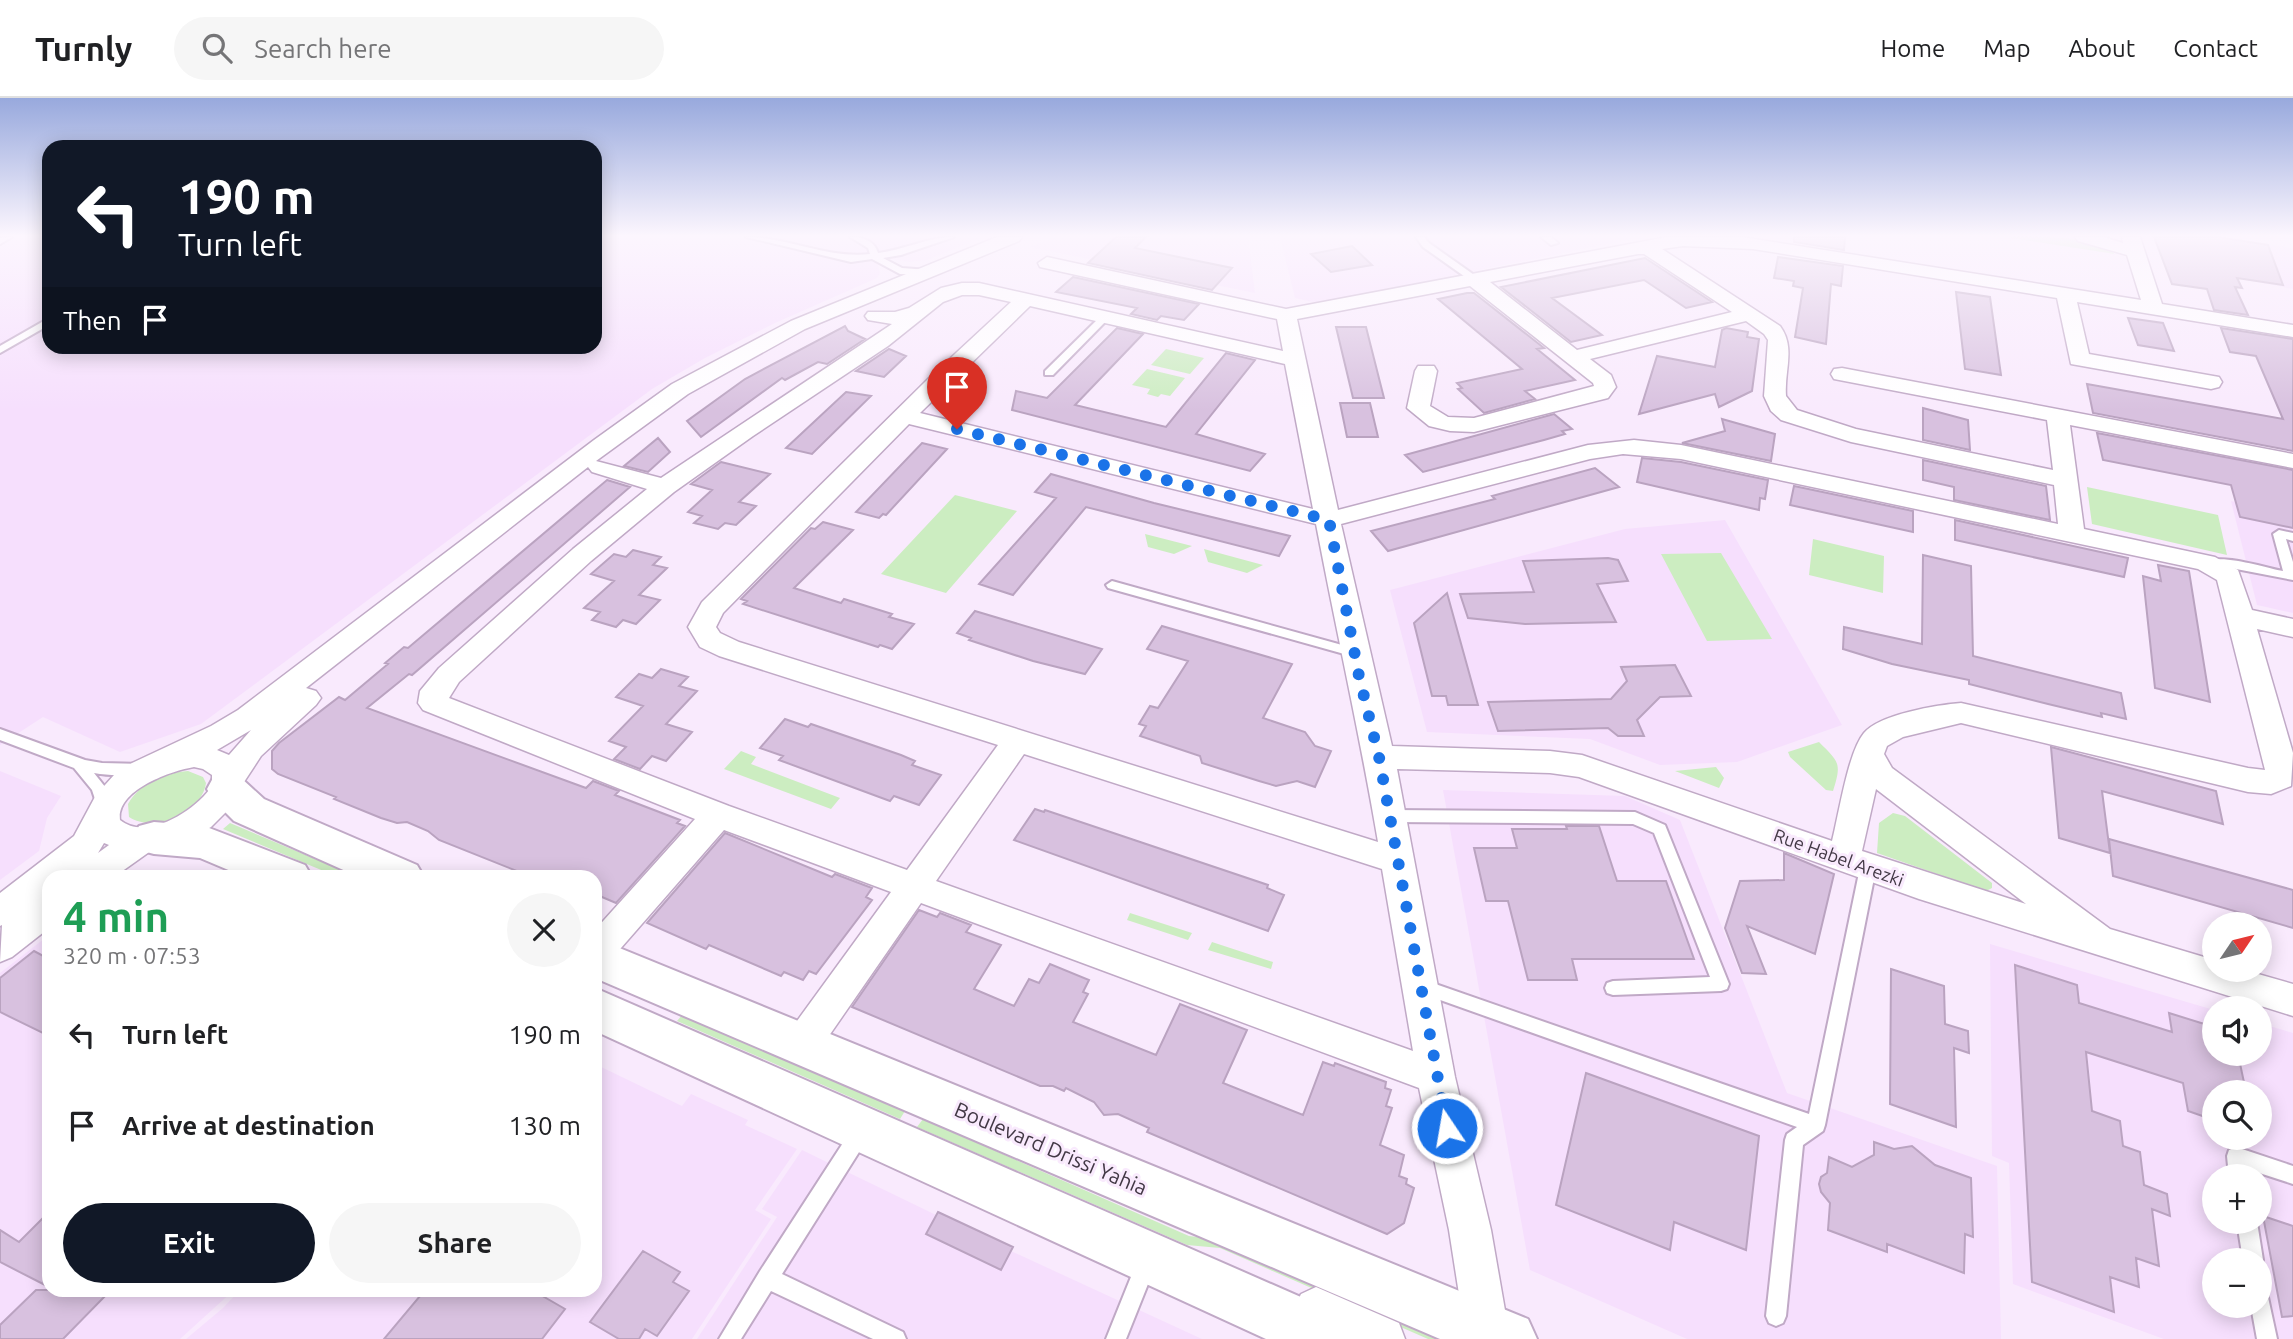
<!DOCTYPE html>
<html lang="en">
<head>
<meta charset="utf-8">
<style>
  body { margin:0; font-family:Ubuntu,sans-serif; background:#f6f6f6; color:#202124; height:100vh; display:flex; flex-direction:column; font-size:26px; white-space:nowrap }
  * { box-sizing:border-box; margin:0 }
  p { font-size:23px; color:#757577 }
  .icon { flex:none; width:38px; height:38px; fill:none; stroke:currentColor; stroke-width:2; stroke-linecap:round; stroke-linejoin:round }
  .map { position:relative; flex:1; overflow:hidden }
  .panel { position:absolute; left:42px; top:772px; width:560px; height:427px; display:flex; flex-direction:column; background:#fff; border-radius:21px; box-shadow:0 4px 18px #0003 }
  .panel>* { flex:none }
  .hud { position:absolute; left:42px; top:42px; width:560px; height:214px; border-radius:21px; box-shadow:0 4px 18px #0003; background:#111827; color:#fff; overflow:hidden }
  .needle { width:46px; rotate:55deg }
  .fabs { position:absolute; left:2202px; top:814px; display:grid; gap:14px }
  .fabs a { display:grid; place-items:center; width:70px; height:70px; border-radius:50%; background:#fff; box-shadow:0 4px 18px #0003; font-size:35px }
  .pin { position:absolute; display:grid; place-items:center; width:60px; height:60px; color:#fff; margin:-72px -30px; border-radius:50% 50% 50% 0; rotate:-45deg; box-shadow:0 0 7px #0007 }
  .pin .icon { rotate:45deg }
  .me { position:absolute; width:77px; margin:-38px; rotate:348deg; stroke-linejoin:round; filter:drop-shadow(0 0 5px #0008) }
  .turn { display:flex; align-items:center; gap:24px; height:147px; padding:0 21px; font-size:32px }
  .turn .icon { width:91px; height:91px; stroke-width:2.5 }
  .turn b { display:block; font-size:49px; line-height:60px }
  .then { display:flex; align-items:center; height:66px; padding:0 21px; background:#0003; gap:14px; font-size:26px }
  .round { display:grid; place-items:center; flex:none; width:74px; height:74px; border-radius:37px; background:#f6f6f6 }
  .headline { display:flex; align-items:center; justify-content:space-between; height:119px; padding:0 21px }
  h1 { font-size:42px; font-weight:600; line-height:52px; color:#1e9e55 }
  .cta { display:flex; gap:14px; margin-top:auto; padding:14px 21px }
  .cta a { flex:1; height:80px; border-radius:42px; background:#111827; color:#fff; font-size:28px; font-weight:600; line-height:80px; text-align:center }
  .cta a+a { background:#f6f6f6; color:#202124 }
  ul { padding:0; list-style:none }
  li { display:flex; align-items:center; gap:21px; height:91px; padding:0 21px }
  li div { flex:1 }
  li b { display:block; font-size:26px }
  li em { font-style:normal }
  header { display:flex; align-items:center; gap:42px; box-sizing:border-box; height:98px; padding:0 35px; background:#fff; border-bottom:2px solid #e0e0e0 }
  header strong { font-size:33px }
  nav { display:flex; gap:38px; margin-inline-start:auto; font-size:24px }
  .search { width:490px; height:63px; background:#f6f6f6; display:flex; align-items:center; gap:18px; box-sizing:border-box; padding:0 24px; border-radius:38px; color:#757577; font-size:26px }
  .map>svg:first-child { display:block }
  .built { fill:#f6dffd; fill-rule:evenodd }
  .green { fill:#ccedc1 }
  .building { fill:#d8c1df; stroke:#baa3c0; stroke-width:2 }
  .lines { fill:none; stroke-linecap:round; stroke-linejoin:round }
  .service-casing { stroke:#c0a9c6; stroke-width:4 }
  .minor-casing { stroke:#c0a9c6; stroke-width:3 }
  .secondary-casing { stroke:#c0a9c6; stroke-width:4 }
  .service { fill:#fff; fill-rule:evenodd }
  .minor { fill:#fff; fill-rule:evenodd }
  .secondary { fill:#fff; fill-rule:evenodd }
  .route { stroke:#1a73e8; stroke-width:12; stroke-dasharray:0 21.6 }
  .labels { text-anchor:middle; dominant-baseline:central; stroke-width:6; stroke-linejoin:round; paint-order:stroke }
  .street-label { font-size:18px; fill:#423845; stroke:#f9eafd }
  .near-street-label { font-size:21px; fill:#423845; stroke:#f9eafd }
</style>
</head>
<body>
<header>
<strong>Turnly</strong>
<div class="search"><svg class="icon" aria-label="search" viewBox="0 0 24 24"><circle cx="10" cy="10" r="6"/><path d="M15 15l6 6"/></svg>Search here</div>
<nav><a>Home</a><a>Map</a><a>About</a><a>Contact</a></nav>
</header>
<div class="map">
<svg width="2293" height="1241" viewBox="0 0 2293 1241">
  <rect width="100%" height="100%" fill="#f9eafd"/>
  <path class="built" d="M0,139H49V248H595V139H984L927,162L909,164L892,161L878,167L880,175L877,180L775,225L705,260L652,291L201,626L120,654L43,619L0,647Z
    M1054,139H1248L1255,195L1030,149Z
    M1280,139H1642L1317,205L1295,200Z
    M2160,139H2221L2293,150V191L2246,182L2202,169Z
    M2231,403L2293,416V515L2257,507Z
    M1725,422L1842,627L1737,664L1660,667L1590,641L1427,634L1390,492L1625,431Z
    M0,673L61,698L47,720L39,753L0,782Z
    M1443,692L1625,698L1680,722L1787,995L1997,1068L2001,1241H1687L1530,1172Z
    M49,837V1192H234L180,1241H0V875Z
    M1990,846L2214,912V956H2259V925L2293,935V1241H2164L2013,1186L2009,1065L1992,1058ZM2214,994H2259V1040H2214ZM2214,1078H2259V1124H2214ZM2214,1162H2259V1208H2214Z
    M595,966L682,1008L691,996L748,1022L745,1027L797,1051L755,1112L771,1121L692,1241H186L223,1210L240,1192H595Z
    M802,1052L936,1117L926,1136L1000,1172L1011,1153L1202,1241H697L777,1119L762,1111Z"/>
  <path class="green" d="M2005,139C2039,139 2086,136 2115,156Z
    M1166,251L1204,260L1190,276L1151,267Z
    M1147,271L1185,280L1170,298L1161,296L1158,299L1147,296L1150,291L1132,287Z
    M2087,389L2218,417L2227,457L2092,426Z
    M955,397L1017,413L946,495L881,476Z
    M1145,436L1192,448L1174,456L1148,449Z
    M1813,441L1884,458L1883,495L1809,477Z
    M1204,451L1263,467L1247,475L1208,464Z
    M1721,455L1772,541L1707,543L1661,456Z
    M1819,644C1839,664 1842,665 1833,693L1826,692L1790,659L1788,654Z
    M741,653L756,659L751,666L840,700L831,711L724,671Z
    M1716,669L1724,680L1719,690L1675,673Z
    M188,673L203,679L206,685C202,715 155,736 129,719L128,706C141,684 163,675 188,673Z
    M1893,715L1905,718L1992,785V790L1986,793L1877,755L1879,725Z
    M230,725L358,779H338L223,731Z
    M1130,815L1192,835L1188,842L1127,822Z
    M1212,844L1273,864L1271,871L1208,852Z
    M683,916L905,1013L900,1021L677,923Z
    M923,1021L1189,1138L1222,1142L1458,1241H1428L1220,1150L1187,1147L917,1029Z"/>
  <path class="building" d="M1116,139H1146L1135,150L1232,170L1212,192L1088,165Z
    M1794,139H1845L1844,152L1794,144Z
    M2154,139H2218L2268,147L2283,187L2237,180L2242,190L2235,189L2248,217L2214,212L2207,191L2172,186Z
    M1352,148L1372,167L1331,174L1311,156Z
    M1778,159L1843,168L1841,188L1831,186L1826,246L1795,239L1803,190L1793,188L1794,183L1774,180Z
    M1645,160L1712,204L1686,210L1644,182L1552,200L1602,237L1571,244L1501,189Z
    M1073,179L1199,206L1184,222L1161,218L1157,222L1131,216L1137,210L1056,194Z
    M1956,194L1990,199L2001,277L1965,271Z
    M1467,195H1474L1544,250L1537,251L1575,282L1525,293L1535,301L1484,315L1458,291L1462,290L1457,285L1522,271L1438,201Z
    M2128,220L2163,225L2174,253L2138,247Z
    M845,228L848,233L865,241L827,266L818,264L785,282L782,280L701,339L687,323L745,281Z
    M1336,229H1366L1384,300H1353Z
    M1117,230L1143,236L1075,307L1166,329L1226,255L1255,262L1196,336L1265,356L1250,373L1012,312L1016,293L1047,300Z
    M1726,230L1748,234L1747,239L1759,241L1752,293L1719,309L1715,296L1639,316L1657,258L1715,269L1722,232Z
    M2221,230L2293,241V353L2093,315L2087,286L2283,321L2256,258L2230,254Z
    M889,251L906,258L884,279L856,273Z
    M846,294L871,298L812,356L786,350Z
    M1340,305H1370L1378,339H1347Z
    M1923,310L1968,322L1970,352L1923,342Z
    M1554,316L1572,331L1562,333L1565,336L1544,342L1423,374L1405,357Z
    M1722,321L1775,336L1771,363L1682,345L1725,333Z
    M2097,335L2293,372V430L2240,419L2231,387L2103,362Z
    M658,340L670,354L648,374L624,368Z
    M922,345L947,351L886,417L883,416L879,420L856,414Z
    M1642,360L1681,364L1768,382L1765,401L1760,400L1759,412L1637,384Z
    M1923,362L2046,388L2050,422L1954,402V389L1923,382Z
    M721,364L770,376L739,404L756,408L736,427L725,425L718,431L694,425L702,418L688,414L712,392L691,386Z
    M1595,370L1619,389L1388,453L1371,433L1495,401L1492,398Z
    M1051,376L1154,405L1290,438L1279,458L1086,409L1013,497L979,486L1056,400L1035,394Z
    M607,382L630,389L412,577L409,576L367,610L586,690L593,683L619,693L615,697L680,722L677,725L685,728L616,805L595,796V779H532L439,742L428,733L407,724L397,725L381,720L334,701L336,699L278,676L272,671V653L279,645L339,599L345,602L388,566L385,565L404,549L408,550Z
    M1794,388L1913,413V434L1790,407Z
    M1955,422L2128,460L2124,479L1955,442Z
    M823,424L853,432L794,490L841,505L844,501L892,516L889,519L914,526L892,551L880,547L878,549L743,506L747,503L741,501L811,430L815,431Z
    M633,452L661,459L653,467L667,470L639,497L660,502L636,526L623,522L616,529L592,522L600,514L584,510L614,483L591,476L614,456L626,459Z
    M1923,457L1971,468L1973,558L2121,595L2126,621L2101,615L2102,619L2048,606L1969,586V582L1892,566L1843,551L1844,529L1922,546Z
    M1608,460L1618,462L1628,483L1597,486L1616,524L1525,526L1468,520L1460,496L1534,494L1523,463Z
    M2158,467L2189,473L2210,604L2155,590L2143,478L2161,483Z
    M1447,495L1478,607H1448L1446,598H1432L1414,525Z
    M975,513L1102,551L1085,576L1033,563L969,542L971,540L957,535Z
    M1162,528L1292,566L1263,620L1305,634L1315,648L1331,653L1315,689L1297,683L1276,688L1259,683L1202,665L1200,658L1140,638L1146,628L1139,626L1150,608L1158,610L1188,563L1147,551Z
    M1675,567L1691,598L1660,599L1637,622L1644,638H1618L1608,630L1498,633L1488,604L1611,601L1627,583L1621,569Z
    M661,571L688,579L679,588L697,593L666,626L692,634L666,663L652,658L640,671L614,661L626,649L609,643L643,608L616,599L639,576L652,580Z
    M785,621L808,629L811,626L901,657L915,663L912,667L941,677L919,707L894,698L890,703L779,662L783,658L760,650Z
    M2051,649L2216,693L2223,726L2102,693L2110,755L2059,740Z
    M1035,711L1044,714L1045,712L1268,787L1267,790L1284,797L1268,833L1014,742Z
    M1566,728H1599L1617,783H1666L1694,861H1572L1577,882H1528L1508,803H1486L1474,750H1517L1512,731H1567Z
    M725,735L832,779L835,776L872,790L866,799L872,802L816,876L809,873L803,882L784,874L781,878L709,847L706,851L647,825Z
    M2109,741L2293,792V830L2113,778Z
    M1784,755L1834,776L1815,856L1747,828L1766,876L1742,875L1725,830L1740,783L1784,782Z
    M919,812L937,819L940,815L971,827L966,834L1001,847L974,891L1014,908L1029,881L1039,885L1050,866L1089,882L1083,894L1088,896L1073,924L1156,957L1180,906L1247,932L1223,985L1303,1017L1323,964L1334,968L1335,965L1386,984L1385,990L1391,992L1386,1008L1392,1010L1380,1047L1404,1057L1399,1078L1407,1081L1406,1086L1414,1090L1404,1125L1387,1136L1147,1034L1149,1030L1118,1016L1104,1017L1094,1004L1066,990L1064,993L1053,988H1040L852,909Z
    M34,853L49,861V938L0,914V880Z
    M2015,867L2077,887L2079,905L2172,934L2169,915L2214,929V956H2238L2246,994H2214V1022L2188,1013L2183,985L2086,954L2092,1013L2120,1023L2123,1048L2140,1054L2144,1087L2167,1096L2170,1118L2152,1111L2159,1168L2136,1160L2139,1189L2110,1179L2114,1214L2032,1184Z
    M1891,871L1944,888L1945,926L1968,933L1969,955L1954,950L1956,1029L1890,1006Z
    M1586,975L1759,1038L1746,1152L1674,1124L1670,1152L1556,1107Z
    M1874,1044L1894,1051L1912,1048L1935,1067L1971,1080L1973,1139L1965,1136L1964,1175L1887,1146V1154L1828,1132L1830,1105L1821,1094L1819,1086L1821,1079L1827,1075L1829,1059L1852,1069L1874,1057Z
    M49,1114V1189L0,1164V1132L19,1144Z
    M938,1114L1013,1149L1001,1172L926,1136Z
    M2263,1118L2293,1128V1218L2282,1219Z
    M643,1153L680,1174L673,1184L689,1193L657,1238L645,1231L639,1241H619L590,1224Z
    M36,1192H111L63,1241H0V1227Z
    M425,1192H532L565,1211L542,1241H384Z"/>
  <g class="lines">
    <defs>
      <path id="service" d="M12,139L0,146V140Z
        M746,139C788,139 828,161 870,156L868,150L850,139C862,139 874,142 878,155C904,152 928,139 954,139L901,157L883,160L902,170L929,172L931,174L926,177L900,176L872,161L851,164Z
        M1416,139H1424L1429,145L1477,179V183H1471L1423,149Z
        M1541,139H1551L1558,145L1551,147Z
        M1101,218L1109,220L1053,277H1045V273Z
        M49,220V227L0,255V248Z
        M2279,432L2293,435V443L2286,441L2293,464V482L2231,470L2211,469L2205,465C2218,454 2266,470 2283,473L2273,436Z
        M1112,483L1360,552L1362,555L1355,559L1108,490L1106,487Z
        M0,631L85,662L102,665L144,666L146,670L144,674C128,678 111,678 94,675L106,690L111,709L109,713H99L92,692L74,670L0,642Z
        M1390,712L1635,714L1665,727L1729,886L1727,891L1721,893L1613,897L1607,895L1605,890L1607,885L1613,883L1710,879L1654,735L1633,726L1390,724L1385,722L1382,718L1385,714Z
        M1868,764L1874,766L1876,770L1825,1027L1823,1033L1803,1047L1786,1218L1783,1225L1776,1228L1769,1225L1766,1218L1785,1042L1787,1036L1797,1029L1415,893L1413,888L1415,883L1421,881L1809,1016L1860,770L1862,766Z
        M859,1028L866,1031L868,1037L866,1043L782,1176L903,1234L906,1241H873L771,1193L741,1241H719L760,1173L852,1031Z
        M2236,1049L2293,1068V1086L2247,1071L2249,1078H2229L2227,1058L2229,1052Z
        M2237,1124H2257L2263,1162L2260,1169L2259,1162H2243Z
        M1146,1156L1153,1159L1156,1166L1126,1241H1106L1139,1159Z
        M2259,1187L2266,1190L2277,1241H2257L2251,1208H2259Z"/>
      <path id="minor" d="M997,139H1022L1019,143L805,231L688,296L596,363L661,380L892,226L868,222L865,218L868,214H895L909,210L941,190L962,185H979L1283,253L1277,221L1040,169L1038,165L1047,159L1286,211L1667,139H1742L2141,202L2127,157L2078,143L2075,139H2104L2123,145L2122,139H2140L2162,206L2293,227V239L2077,204L2089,256L2219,279L2222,284L2219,289L2211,291L2071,266L2057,200L1753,151L1683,148L1662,151L1780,228C1796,250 1784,272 1786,298L1797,312L1856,331L2053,372L2047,322L1834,281L1831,276L1834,271L1842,270L2293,356V370L2070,327L2084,431L2215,459L2238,472L2252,512L2293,521V539L2257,531L2293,655L2291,688L2271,696L2248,694L1961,625L1903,639L1887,648L1884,656L1892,670L2110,831L2214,862V872H2244L2293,886V918L1919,801L1579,679L1550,675L1397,671L1455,979L1491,1132L1510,1241H1466L1449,1132L1419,990L921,805L815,958L802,963L789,958L783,946L789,934L891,794L724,732L607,866L595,871V832L695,721L423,612L418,605L420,593L439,570L573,451L647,391L592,374L588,369L306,590L316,593L321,600L316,607L261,658L244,684L234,706L211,729L187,742L152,752L114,779H71L73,775L69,779H49V795L46,797L49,796V830L12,859L0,864L2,827L0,828V795L74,738L96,697L114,677L132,665L211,628L238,612L594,342L672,286L791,223ZM1638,156H1644L1732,214L1577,252L1490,184ZM1470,188L1593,285L1594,288L1474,320L1448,319L1430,308L1437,273L1434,268H1418L1415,273L1407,310L1429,328L1450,333L1474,334L1608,300L1616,289L1611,277L1590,261L1746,223L1764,236L1768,242L1764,298L1771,313L1781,322L1851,344L2054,387L2058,426L1681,347L1634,342L1588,347L1338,412L1297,221ZM962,197H979L1011,204L929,280L702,504L688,529L700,549L719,558L998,647L907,772L729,708L449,600L459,584L591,463L674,394L753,338L888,248L943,204ZM1030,208L1285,266L1313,411L920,315ZM909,326L1316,426C1336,532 1360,637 1378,744L739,544L720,535L716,529L723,515ZM1623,356L1681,361L2198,471L2217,482L2265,672L2248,670L1961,605C1937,607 1880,616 1864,635C1848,654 1839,716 1832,743L1582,657L1550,653L1392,648L1341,426L1590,361ZM251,632L229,657L217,652ZM1024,656L1382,771L1413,953L936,783ZM194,669L203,671L212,677V688C196,712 147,744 120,722C116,692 171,673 194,669ZM1876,691L2026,806L1862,753ZM104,745L109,747L98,755Z
        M1316,1189L1399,1225L1405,1241H1333L1301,1226L1294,1211L1301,1196Z"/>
      <path id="secondary" d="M227,676L241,680L264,701L417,767L424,779H359L234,723L213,702L207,691L213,680Z
        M154,724L204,728L305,767L312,779H245L200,760L154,756L139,752L133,740L139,728Z
        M595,840L1528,1221L1537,1241H1440L595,880Z
        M595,890L1351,1221L1360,1241H1266L595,933Z"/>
    </defs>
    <use href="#service" class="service-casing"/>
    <use href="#minor" class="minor-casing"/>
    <use href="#secondary" class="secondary-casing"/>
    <use href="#service" class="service"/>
    <use href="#minor" class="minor"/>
    <use href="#secondary" class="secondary"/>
  </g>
  <linearGradient id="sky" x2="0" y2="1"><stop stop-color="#98a9dd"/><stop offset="0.44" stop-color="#fcf6fe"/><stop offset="1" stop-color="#fcf6fe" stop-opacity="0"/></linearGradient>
  <rect width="2293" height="313" fill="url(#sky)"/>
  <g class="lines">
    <path class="route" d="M957,331L1329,422L1359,578L1379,659L1447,1030"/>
  </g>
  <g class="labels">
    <g class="street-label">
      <text transform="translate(1839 759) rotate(20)">Rue Habel Arezki</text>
    </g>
    <g class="near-street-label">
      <text transform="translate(1051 1050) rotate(23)">Boulevard Drissi Yahia</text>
    </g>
  </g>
</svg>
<div class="fabs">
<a><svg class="needle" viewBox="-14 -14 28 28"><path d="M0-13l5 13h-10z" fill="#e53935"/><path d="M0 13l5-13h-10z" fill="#757577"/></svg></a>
<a><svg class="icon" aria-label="sound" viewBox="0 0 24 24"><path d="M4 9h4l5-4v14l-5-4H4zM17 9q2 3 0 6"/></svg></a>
<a><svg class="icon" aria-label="search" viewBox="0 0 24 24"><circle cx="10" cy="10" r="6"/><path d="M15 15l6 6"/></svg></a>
<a>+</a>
<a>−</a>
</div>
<div class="pin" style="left:957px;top:331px;background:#d93025"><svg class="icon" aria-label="arrive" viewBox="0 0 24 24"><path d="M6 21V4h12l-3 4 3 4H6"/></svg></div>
<svg class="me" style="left:1447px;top:1030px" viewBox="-20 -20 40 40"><circle r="17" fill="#1a73e8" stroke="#fff" stroke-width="3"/><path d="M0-11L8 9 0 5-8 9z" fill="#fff"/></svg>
<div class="hud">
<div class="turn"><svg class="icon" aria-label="left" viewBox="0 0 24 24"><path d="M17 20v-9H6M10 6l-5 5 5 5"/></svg><div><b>190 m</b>Turn left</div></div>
<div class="then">Then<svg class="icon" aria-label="arrive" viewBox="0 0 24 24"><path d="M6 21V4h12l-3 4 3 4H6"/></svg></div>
</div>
<section class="panel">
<div class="headline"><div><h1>4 min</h1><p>320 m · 07:53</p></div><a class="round"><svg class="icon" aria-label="close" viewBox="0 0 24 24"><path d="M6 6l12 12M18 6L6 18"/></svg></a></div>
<ul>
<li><svg class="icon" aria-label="left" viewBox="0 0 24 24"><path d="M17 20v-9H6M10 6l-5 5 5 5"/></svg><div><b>Turn left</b></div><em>190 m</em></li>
<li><svg class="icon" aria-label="arrive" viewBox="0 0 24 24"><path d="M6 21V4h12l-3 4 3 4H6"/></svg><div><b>Arrive at destination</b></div><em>130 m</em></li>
</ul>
<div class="cta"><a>Exit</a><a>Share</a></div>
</section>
</div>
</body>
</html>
